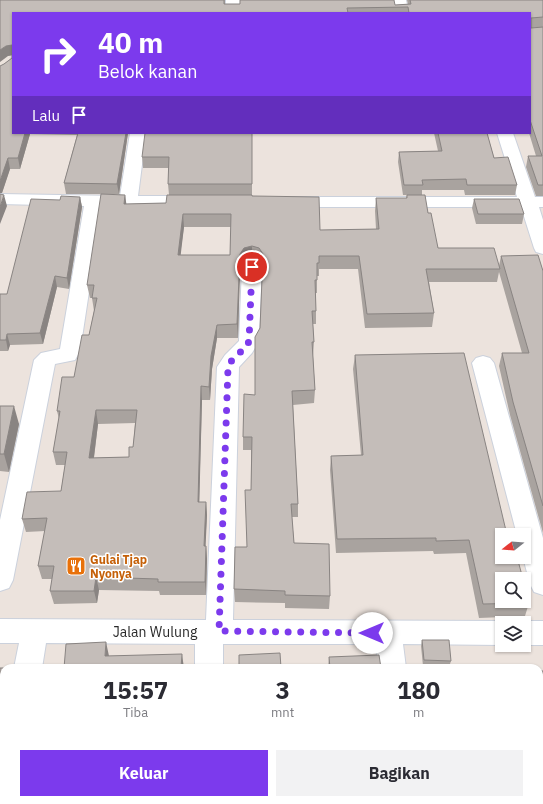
<!DOCTYPE html>
<html lang="id">
<head>
<meta charset="utf-8">
<style>
  body { margin:0; font-family:"IBM Plex Sans",sans-serif; background:#f2f2f3; color:#2b2b33; height:100vh; display:flex; flex-direction:column; font-size:15px; white-space:nowrap }
  * { box-sizing:border-box; margin:0 }
  p { font-size:13px; color:#7c7c81 }
  .icon { flex:none; width:22px; height:22px; fill:none; stroke:currentColor; stroke-width:2; stroke-linecap:round; stroke-linejoin:round }
  .map { position:relative; flex:1; overflow:hidden }
  .details { position:absolute; left:0px; top:664px; width:543px; height:140px; display:flex; flex-direction:column; background:#fff; border-radius:12px 12px 0 0; box-shadow:0 1px 3px #0004 }
  .details>* { flex:none }
  .guide { position:absolute; left:12px; top:12px; width:519px; height:122px; border-radius:0px; box-shadow:0 1px 3px #0004; background:#7c3aed; color:#fff; overflow:hidden }
  .needle { width:26px; rotate:253deg }
  .fabs { position:absolute; left:495px; top:528px; display:grid; gap:8px }
  .fabs a { display:grid; place-items:center; width:36px; height:36px; border-radius:0px; background:#fff; box-shadow:0 1px 3px #0004; font-size:20px }
  .pin { position:absolute; display:grid; place-items:center; width:34px; height:34px; color:#fff; margin:-17px; border:2px solid #fff; border-radius:50%; box-shadow:0 1px 4px #0007 }
  .me { position:absolute; width:44px; margin:-22px; rotate:270deg; stroke-linejoin:round; filter:drop-shadow(0 0 3px #0008) }
  .turn { display:flex; align-items:center; gap:14px; height:84px; padding:0 20px; font-size:18px }
  .turn .icon { width:52px; height:52px; stroke-width:2.5 }
  .turn b { display:block; font-size:28px; line-height:34px }
  .then { display:flex; align-items:center; height:38px; padding:0 20px; background:#0003; gap:8px; font-size:15px }
  .eta { display:flex; justify-content:space-evenly; align-items:center; height:68px; text-align:center }
  .eta b { font-size:24px; font-weight:800; line-height:28px }
  .button { display:flex; gap:8px; margin-top:auto; padding:8px 20px }
  .button a { flex:1; height:46px; border-radius:0px; background:#7c3aed; color:#fff; font-size:16px; font-weight:800; line-height:46px; text-align:center }
  .button a+a { background:#f2f2f3; color:#2b2b33 }
  .map>svg:first-child { display:block }
  .lines { fill:none; stroke-linecap:round; stroke-linejoin:round }
  .minor-casing { stroke:#cbd1dc; stroke-width:2 }
  .minor { fill:#fff; fill-rule:evenodd }
  .wall { fill:#a9a39f; fill-rule:evenodd }
  .shaded-wall { fill:#898482 }
  .building { fill:#c4bdb9; stroke:#898482; fill-rule:evenodd }
  .route { stroke:#7c3aed; stroke-width:7; stroke-dasharray:0 12.6 }
  .labels { text-anchor:middle; dominant-baseline:central; stroke-width:3; stroke-linejoin:round; paint-order:stroke }
  .food-label { font-size:12px; font-weight:bold; fill:#c56008; stroke:#fff; text-anchor:start }
  .near-street-label { font-size:14px; fill:#2a2a2a; stroke:#fff }
</style>
</head>
<body>
<div class="map">
<svg width="543" height="804" viewBox="0 0 543 804">
  <rect width="100%" height="100%" fill="#ece3dd"/>
  <g class="lines">
    <defs>
      <path id="minor" d="M226,0H240L239,13H225Z
        M392,0H406L409,13H395Z
        M130,133H146L138,196H197L203,197L206,201L203,205L197,206H102L80,351L75,360L55,364L13,580L9,588L0,591V520L34,360L41,353L60,349L84,206L0,204V194L120,196Z
        M497,133H513L535,197H543V207H539L543,220V254L536,252L534,248L521,207H289L283,206L280,202L283,198L289,197H517Z
        M252,261L259,263L262,267L259,341L252,353L239,367L233,620L502,621L507,623H502V645L403,644L406,668H378L376,644H223V668H195V644L46,643L42,668H14L19,643H0V619L206,620L217,367L225,355L239,341L242,267L245,263Z
        M483,356L490,358L494,363L543,538V595L534,592L530,584L523,557L524,535H517L472,363L476,358Z
        M524,621H543V645H524V623H519Z
        M4,786V800H21V804H0V787Z
        M194,800H224V804H194Z
        M396,800H426V804H396Z"/>
    </defs>
    <use href="#minor" class="minor-casing"/>
    <use href="#minor" class="minor"/>
  </g>
  <path class="wall" d="M0,0H225V4L395,5L408,4L407,0H543V27L531,28L543,27V196H536L526,167L528,156H536L529,133H530V13H13V133H128L119,194H66L64,183L77,135L30,134L20,169H10L2,193L4,64L12,58V55L8,56Z
    M252,133V195H169L168,184L169,168H143L142,157Z
    M434,133H487L494,158L517,185L515,195H465L464,190H422V195L428,213L438,248L499,266L501,256L543,271V533L510,415L499,366L502,353H522L499,272L497,282H429L434,313L432,327L365,328L358,269H319V276H317V293H315L316,311V324H313L314,342L313,356L315,390L314,403L293,405L298,504V517H292L294,543L330,596L329,609L285,608V603L235,602L234,589L247,547L251,490V450H243V437L255,395L260,328L263,266L259,262L252,260L245,262L240,267L238,338H217L212,369L210,400H202L199,502H206L207,515L205,546H206L207,559L206,595H160L159,591L99,590L97,603L54,604L50,591L52,579H42L38,566L45,531L26,532L22,519L61,491L65,465H56L53,452L59,419L57,411L74,377L89,335L94,311L92,298H90L87,285L125,195L126,204L166,203L252,196L320,230L376,229L375,211L376,198H406L407,195H403L398,162L399,152L438,151ZM184,227H231L230,255H180ZM135,423L133,447L129,457L94,458L98,424Z
    M80,197L82,207L69,289L57,287L43,344L10,345L8,351H0V294H7L60,200Z
    M474,199L524,214L522,224H476L472,208Z
    M355,355L502,535L529,603L525,616L479,618L466,553L434,554L433,551L336,553L330,470L331,456L361,455L353,369Z
    M0,406L19,424L9,472L0,471Z
    M422,640L451,661L449,667L423,666L421,646Z
    M329,657L381,668H328Z
    M0,668H4V785L0,786Z
    M239,800H387V804H239Z
    M437,800H539L543,804H438Z"/>
  <path class="shaded-wall" d="M12,45L13,55L8,56L0,62V50L6,46Z
    M25,133H30V134L20,169L18,158Z
    M126,133H128L119,194L117,184Z
    M8,158L10,169L2,193H0V181Z
    M4,195L7,206L0,224V207Z
    M125,195L127,208L124,204Z
    M80,197L82,207L69,289L67,278Z
    M183,214L184,227L179,269L178,255Z
    M252,246V260L245,262L240,267L238,338L237,324L240,254L244,248Z
    M55,276L57,287L43,344L40,333Z
    M217,325V338L212,369L210,400L209,387L211,356Z
    M7,334L10,345L8,351L6,340Z
    M201,386L202,400L199,515L198,502Z
    M14,406L19,424L9,472L4,454Z
    M96,410L98,424L92,472L89,458Z
    M206,502L207,515L205,559L204,546Z
    M206,546L207,559L206,595L205,582Z
    M96,577L99,590L97,603L94,591Z
    M106,642L109,656H105Z
    M182,654L184,668H181Z
    M4,749V783L0,774Z
    M0,776L4,785L0,786Z
    M190,800H192V804H190Z"/>
  <path class="building" d="M0,0H224V4H240V0H394L395,5L411,4L410,0H543V17L531,18V28L543,27V185H538L528,156H542L530,120V13H409L408,7L347,8L348,13H13V133H25L18,158H8L0,181V66L4,64L12,58V45L6,46L0,50Z
    M78,133H126L117,184L64,183Z
    M145,133H252V184H168L169,157H142Z
    M438,133H487L494,158L508,157L517,185H467L466,179L422,180L423,185H404L399,152L442,151Z
    M0,194L4,195L0,207Z
    M101,194L125,195L124,204L166,203L167,195H252V196L319,197L320,230L379,229L376,198H407V195H425L428,213H431L438,248H494L500,269H426L434,313L367,314L359,256H319V263H317V280H315L316,311H312L314,342H312L315,390L292,391L298,504H291L294,543L329,544L330,596L285,595V591L234,589L235,547H247L245,490H251L252,437H243L244,394L255,395V337L260,328L263,254L259,248L252,246L244,248L240,254L237,324L217,325L211,356L209,387L201,386L198,502H206L204,546H206L205,582H158V579L96,577L94,591H50L54,566H38L47,518L22,519L27,492L61,491L67,452H53L60,411H57L62,377H74L82,335H89L97,298H92L94,285H87ZM183,214H231L230,255H178ZM96,410H137L133,447H129V457L89,458Z
    M61,196L80,197L67,278L55,276L40,333L7,334L6,340H0V294H7L31,199L60,200Z
    M474,199H519L524,214H478Z
    M538,255L543,271V506L513,402L502,353H529L501,256Z
    M464,353L507,535H502V557H517L523,579H502V601H524V583L529,603L483,604L469,540L436,541V538L337,539L331,456L363,455L355,355Z
    M0,406H14L4,454H0Z
    M422,640H449L451,661L424,660Z
    M106,642L105,656L182,654L181,668H64L66,644Z
    M280,653L281,668H239V655Z
    M379,655L381,668H330L329,657Z
    M0,668H4V749L0,771Z
    M539,671H543V804H444L443,800H539Z
    M44,800H190V804H44Z
    M239,800H275V804H239Z
    M315,800H387V804H316Z"/>
  <g class="lines">
    <path class="route" d="M252,267L249,341C245,352 231,356 228,368L219,631L372,633"/>
  </g>
  <defs>
    <symbol id="restaurant-square" viewBox="-11 -11 22 22"><rect x="-9" y="-9" width="18" height="18" rx="4" fill="#e8710a" stroke="#fff"/><path d="M-5-6h1v4h1v-4h1v4h1v-4h1v5L-1.5 .5V6h-2V.5L-5-1ZM5-6V6H3V1.5H1.5Q1.5-4 5-6Z" fill="#fff"/></symbol>
  </defs>
  <g fill-rule="evenodd">
    <use href="#restaurant-square" x="65" y="555" width="22" height="22"/>
  </g>
  <g class="labels">
    <g class="food-label">
      <text x="90" y="559">Gulai Tjap<tspan x="90" dy="14">Nyonya</tspan></text>
    </g>
    <g class="near-street-label">
      <text x="155" y="632">Jalan Wulung</text>
    </g>
  </g>
</svg>
<div class="fabs">
<a><svg class="needle" viewBox="-14 -14 28 28"><path d="M0-13l5 13h-10z" fill="#e53935"/><path d="M0 13l5-13h-10z" fill="#7c7c81"/></svg></a>
<a><svg class="icon" aria-label="search" viewBox="0 0 24 24"><circle cx="10" cy="10" r="6"/><path d="M15 15l6 6"/></svg></a>
<a><svg class="icon" aria-label="layers" viewBox="0 0 24 24"><path d="M12 4l9 5-9 5-9-5zM3 14l9 5 9-5"/></svg></a>
</div>
<div class="pin" style="left:252px;top:267px;background:#d93025"><svg class="icon" aria-label="arrive" viewBox="0 0 24 24"><path d="M6 21V4h12l-3 4 3 4H6"/></svg></div>
<svg class="me" style="left:372px;top:633px" viewBox="-20 -20 40 40"><circle r="19" fill="#fff"/><path d="M0-13L10 11 0 6-10 11z" fill="#7c3aed"/></svg>
<div class="guide">
<div class="turn"><svg class="icon" aria-label="right" viewBox="0 0 24 24"><path d="M7 20v-9h11M14 6l5 5-5 5"/></svg><div><b>40 m</b>Belok kanan</div></div>
<div class="then">Lalu<svg class="icon" aria-label="arrive" viewBox="0 0 24 24"><path d="M6 21V4h12l-3 4 3 4H6"/></svg></div>
</div>
<section class="details">
<div class="eta">
<div><b>15:57</b><p>Tiba</p></div>
<div><b>3</b><p>mnt</p></div>
<div><b>180</b><p>m</p></div>
</div>
<div class="button"><a>Keluar</a><a>Bagikan</a></div>
</section>
</div>
</body>
</html>
